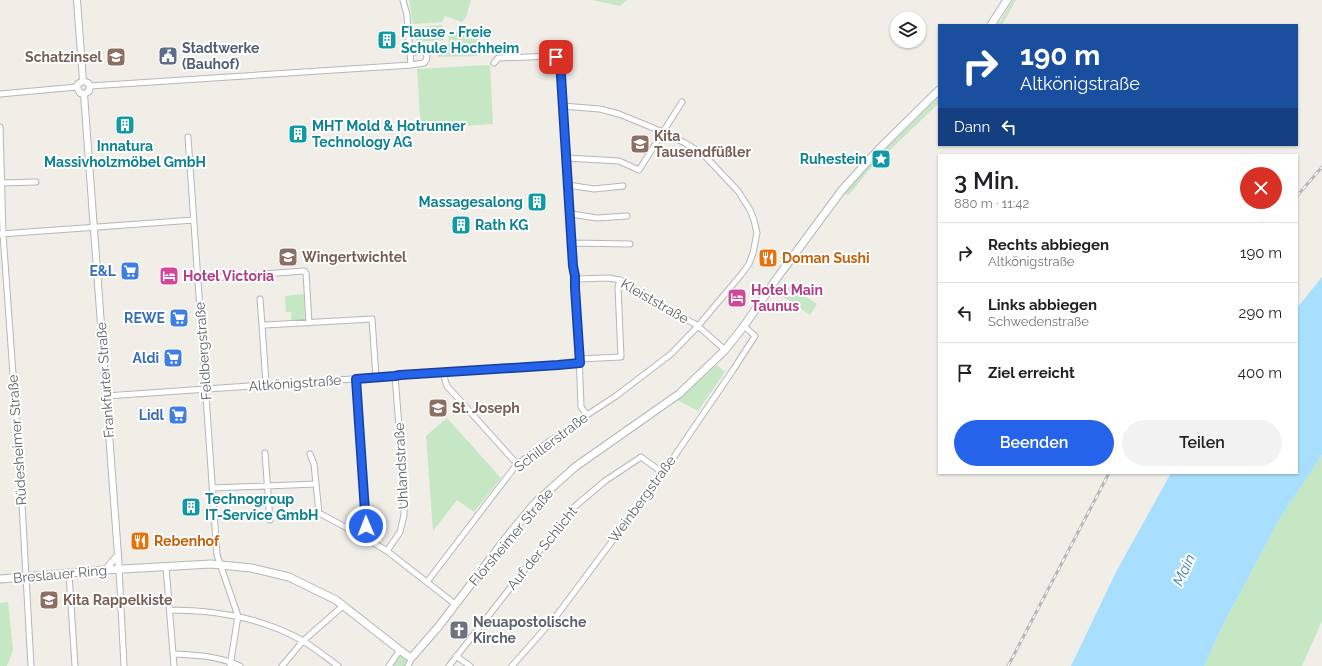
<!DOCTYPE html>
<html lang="de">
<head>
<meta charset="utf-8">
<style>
  body { margin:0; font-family:Raleway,sans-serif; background:#f2f2f2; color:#202124; height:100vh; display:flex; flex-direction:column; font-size:15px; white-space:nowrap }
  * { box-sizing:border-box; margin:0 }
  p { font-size:13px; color:#757577 }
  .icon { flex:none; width:22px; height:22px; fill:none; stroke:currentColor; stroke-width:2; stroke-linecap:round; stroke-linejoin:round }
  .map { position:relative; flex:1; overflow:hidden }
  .side { position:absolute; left:938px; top:154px; width:360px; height:320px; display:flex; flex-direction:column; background:#fff; border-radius:0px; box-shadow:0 1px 3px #0004 }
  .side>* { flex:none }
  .guide { position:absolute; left:938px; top:24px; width:360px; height:122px; border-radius:0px; box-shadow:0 1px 3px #0004; background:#1a4fa0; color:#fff; overflow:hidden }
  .controls { position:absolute; left:890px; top:12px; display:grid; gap:8px }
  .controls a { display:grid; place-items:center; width:36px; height:36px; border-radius:50%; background:#fff; box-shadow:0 1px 3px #0004; font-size:20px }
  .pin { position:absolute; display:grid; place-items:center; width:34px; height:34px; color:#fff; margin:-17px; border-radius:8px; box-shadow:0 2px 6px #0006 }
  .me { position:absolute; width:44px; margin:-22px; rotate:359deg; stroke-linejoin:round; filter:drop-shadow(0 0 3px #0008) }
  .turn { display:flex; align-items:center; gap:14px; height:84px; padding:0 16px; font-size:18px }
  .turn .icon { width:52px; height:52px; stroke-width:2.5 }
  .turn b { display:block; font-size:28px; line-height:34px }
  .then { display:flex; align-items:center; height:38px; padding:0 16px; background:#0003; gap:8px; font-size:15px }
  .round { display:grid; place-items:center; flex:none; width:42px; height:42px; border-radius:21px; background:#f2f2f2 }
  .overview { display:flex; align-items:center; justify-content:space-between; height:68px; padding:0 16px }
  h1 { font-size:24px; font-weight:600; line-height:30px }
  .cta { display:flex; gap:8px; margin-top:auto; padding:8px 16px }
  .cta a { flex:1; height:46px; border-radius:24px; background:#2563eb; color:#fff; font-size:16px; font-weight:600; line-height:46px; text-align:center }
  .cta a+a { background:#f2f2f2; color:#202124 }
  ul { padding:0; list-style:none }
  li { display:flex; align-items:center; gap:12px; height:60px; padding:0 16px; border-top:1px solid #e0e0e0 }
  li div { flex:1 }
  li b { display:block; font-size:15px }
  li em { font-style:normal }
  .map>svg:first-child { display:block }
  .green { fill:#c6e7c4 }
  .water { fill:#a8dfff }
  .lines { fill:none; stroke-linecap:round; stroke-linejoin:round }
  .minor-casing { stroke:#b4b7bb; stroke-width:7 }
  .tertiary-casing { stroke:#b4b7bb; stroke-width:8 }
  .secondary-casing { stroke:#b3b7bb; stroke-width:9 }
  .minor { stroke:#fff; stroke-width:5 }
  .tertiary { stroke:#fff; stroke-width:6 }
  .secondary { stroke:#fff; stroke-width:7 }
  .rail-casing { stroke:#b5b6b7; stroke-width:3 }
  .rail { stroke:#fff; stroke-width:1.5; stroke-dasharray:4.5; stroke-linecap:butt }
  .route-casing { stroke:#184099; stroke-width:10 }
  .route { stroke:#2563eb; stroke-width:7 }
  .labels { text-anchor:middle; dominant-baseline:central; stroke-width:4; stroke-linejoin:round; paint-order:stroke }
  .culture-label { font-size:14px; font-weight:bold; fill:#0d838f; stroke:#fff; text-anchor:start }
  .service-label { font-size:14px; font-weight:bold; fill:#4e5e75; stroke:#fff; text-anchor:start }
  .education-label { font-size:14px; font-weight:bold; fill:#785e54; stroke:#fff; text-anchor:start }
  .food-label { font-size:14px; font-weight:bold; fill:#c56008; stroke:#fff; text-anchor:start }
  .shop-label { font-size:14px; font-weight:bold; fill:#366cbe; stroke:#fff; text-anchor:end }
  .hotel-label { font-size:14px; font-weight:bold; fill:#b23c85; stroke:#fff; text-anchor:start }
  .street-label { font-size:14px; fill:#5e6367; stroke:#fff }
  .worship-label { font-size:14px; font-weight:bold; fill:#5b616d; stroke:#fff; text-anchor:start }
  .water-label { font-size:15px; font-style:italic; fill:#417ba9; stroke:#fff }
</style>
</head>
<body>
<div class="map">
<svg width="1322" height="666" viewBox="0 0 1322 666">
  <rect width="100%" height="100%" fill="#f0eee7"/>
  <path class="green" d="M409,0H471L466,17L462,22L445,16L442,22L413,24Z
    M592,0H627L620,6Z
    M1013,0H1016L1002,25H998Z
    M442,25L444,40L416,42L415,27Z
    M448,31L478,36L477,56L439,57L431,46L449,44Z
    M490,65L493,124L421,129L417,69Z
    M939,97V103L868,171L849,195L844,194L865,169Z
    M789,286L817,304L810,315L782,296Z
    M304,294L305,320L291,321V312H286L285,296Z
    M717,365L725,372L698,411L677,400Z
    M447,418L501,478L474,512L457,500L433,531L426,436Z
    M1322,455V621L1302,666H1204L1223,625L1280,518Z
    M8,602L13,650L7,666H0V603Z
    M400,656H402L408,660L406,666H391Z"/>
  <path class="water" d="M1322,277V455L1280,518L1223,625L1204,666H1071L1116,572L1171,473H1297V308Z"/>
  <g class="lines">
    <defs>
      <path id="minor" d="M403,0L407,15L411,65
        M494,63L498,58L554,56L558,58L559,60L573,266C575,278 575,290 576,303C578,337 580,372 581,407L587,415
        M90,86L411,65L424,63C428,59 428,54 423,51H418L410,53
        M0,94L77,87
        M0,127L3,234L21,486L31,666
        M188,137L217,555L238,616L230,666
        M566,158L619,161L639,170L682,102
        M1,183L36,182
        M568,185L594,189L623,186
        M571,214L597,218L627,216
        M1,234L194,220
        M572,243L630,244
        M198,279L304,271L306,273L309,323
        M575,279L609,278L620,280L698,326L725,350
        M260,299L262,325
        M579,359L621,357L618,287L620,280
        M444,373L445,380L447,386L517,464
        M356,379L366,516L364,537
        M266,384L262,325H265L372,319L376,377
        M106,396L395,376L401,375L567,365L580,363
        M265,453L270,520
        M310,454L314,464L319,513L364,537L387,551L455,604
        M212,488L316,484
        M387,551L400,532L404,515V489L395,376
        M166,567L174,666
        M119,569L124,666
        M69,574L75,666
        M427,582L517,464L587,415L616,396L671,354L698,326L740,276L749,264L753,253L757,233L754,220L750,210L738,191L703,154L685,143L663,132L619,114L600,109L562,106
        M170,610C216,610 263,618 303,641C315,648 327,658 338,666
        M174,654C196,655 219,656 240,666
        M456,656L470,666
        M282,666L303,641L344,605
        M389,666L400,650
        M408,666L412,657
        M449,666L573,508L605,481L641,457L663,473
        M512,666L557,615L663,473L733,370L755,336L744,326"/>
      <path id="tertiary" d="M77,0L83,81
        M83,81L88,83L90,86L89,91L84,94
        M83,81L78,84L77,87L80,93L84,94
        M84,94L119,569
        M105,570L118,555"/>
      <path id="secondary" d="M991,25L1007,0
        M0,579L105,570L211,564L251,568L289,577L336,600L405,654L410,657L413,656L439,626L506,538L535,503L575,467L679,394L725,350L744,326L777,278L842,190L878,150L939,90"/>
    </defs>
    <use href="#minor" class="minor-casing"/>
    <use href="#tertiary" class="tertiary-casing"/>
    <use href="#secondary" class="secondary-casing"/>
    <use href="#minor" class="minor"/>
    <use href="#tertiary" class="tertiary"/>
    <use href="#secondary" class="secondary"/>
    <defs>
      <path id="rail" d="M1297,196L1322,167
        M1008,666L1109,473"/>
    </defs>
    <use href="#rail" class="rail-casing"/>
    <use href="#rail" class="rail"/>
  </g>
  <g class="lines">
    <defs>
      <path id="route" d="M366,526L356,379L395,376L400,375L558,365L580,363L575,288V276L573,266L560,60L556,57"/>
    </defs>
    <use href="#route" class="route-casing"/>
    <use href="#route" class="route"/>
  </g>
  <defs>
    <symbol id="building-square" viewBox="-11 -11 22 22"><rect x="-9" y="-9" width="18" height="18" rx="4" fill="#0f9aa8" stroke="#fff"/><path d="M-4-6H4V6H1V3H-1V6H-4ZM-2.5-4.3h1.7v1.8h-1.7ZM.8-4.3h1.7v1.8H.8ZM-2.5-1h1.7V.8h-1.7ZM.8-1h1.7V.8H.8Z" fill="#fff"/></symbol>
    <symbol id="civic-square" viewBox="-11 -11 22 22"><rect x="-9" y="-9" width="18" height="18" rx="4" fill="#5c6f8a" stroke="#fff"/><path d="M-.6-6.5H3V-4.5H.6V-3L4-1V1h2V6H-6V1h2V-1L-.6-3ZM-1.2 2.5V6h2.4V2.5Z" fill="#fff"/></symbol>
    <symbol id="school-square" viewBox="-11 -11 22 22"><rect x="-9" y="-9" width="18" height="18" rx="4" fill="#8d6e63" stroke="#fff"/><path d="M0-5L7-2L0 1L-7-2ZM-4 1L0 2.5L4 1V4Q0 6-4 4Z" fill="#fff"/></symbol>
    <symbol id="sight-square" viewBox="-11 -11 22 22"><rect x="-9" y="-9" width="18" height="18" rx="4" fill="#0f9aa8" stroke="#fff"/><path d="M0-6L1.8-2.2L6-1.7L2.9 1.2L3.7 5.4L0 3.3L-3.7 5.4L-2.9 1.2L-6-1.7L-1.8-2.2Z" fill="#fff"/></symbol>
    <symbol id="restaurant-square" viewBox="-11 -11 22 22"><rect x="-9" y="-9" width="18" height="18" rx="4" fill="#e8710a" stroke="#fff"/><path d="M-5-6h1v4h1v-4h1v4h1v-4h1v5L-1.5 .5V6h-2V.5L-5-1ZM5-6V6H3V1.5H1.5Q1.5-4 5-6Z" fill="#fff"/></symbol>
    <symbol id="supermarket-square" viewBox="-11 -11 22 22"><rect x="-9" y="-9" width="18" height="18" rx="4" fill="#3f7fe0" stroke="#fff"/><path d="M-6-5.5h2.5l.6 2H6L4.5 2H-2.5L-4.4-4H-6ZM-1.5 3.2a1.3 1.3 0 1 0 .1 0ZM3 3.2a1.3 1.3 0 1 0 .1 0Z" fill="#fff"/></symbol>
    <symbol id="hotel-square" viewBox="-11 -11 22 22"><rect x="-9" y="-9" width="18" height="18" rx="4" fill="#d1479c" stroke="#fff"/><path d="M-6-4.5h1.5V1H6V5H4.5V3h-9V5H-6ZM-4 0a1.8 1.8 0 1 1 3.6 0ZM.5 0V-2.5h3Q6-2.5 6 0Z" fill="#fff"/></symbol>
    <symbol id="church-square" viewBox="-11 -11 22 22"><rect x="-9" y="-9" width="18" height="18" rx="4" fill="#6b7280" stroke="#fff"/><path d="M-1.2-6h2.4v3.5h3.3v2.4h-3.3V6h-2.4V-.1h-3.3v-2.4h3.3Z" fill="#fff"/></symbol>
  </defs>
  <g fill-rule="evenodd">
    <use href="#building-square" x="376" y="29" width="22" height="22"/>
    <use href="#civic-square" x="157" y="45" width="22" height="22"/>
    <use href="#school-square" x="105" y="46" width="22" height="22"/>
    <use href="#building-square" x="114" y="114" width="22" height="22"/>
    <use href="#building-square" x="287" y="123" width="22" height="22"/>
    <use href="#school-square" x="629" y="133" width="22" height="22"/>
    <use href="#sight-square" x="870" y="148" width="22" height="22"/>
    <use href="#building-square" x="526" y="191" width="22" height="22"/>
    <use href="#building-square" x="450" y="214" width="22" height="22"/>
    <use href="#school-square" x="277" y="246" width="22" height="22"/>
    <use href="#restaurant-square" x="757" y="247" width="22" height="22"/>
    <use href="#supermarket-square" x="119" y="260" width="22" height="22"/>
    <use href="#hotel-square" x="158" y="265" width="22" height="22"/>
    <use href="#hotel-square" x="726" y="287" width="22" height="22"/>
    <use href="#supermarket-square" x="168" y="307" width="22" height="22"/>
    <use href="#supermarket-square" x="162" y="347" width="22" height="22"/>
    <use href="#school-square" x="427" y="397" width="22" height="22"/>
    <use href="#supermarket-square" x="167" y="404" width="22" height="22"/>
    <use href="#building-square" x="180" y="496" width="22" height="22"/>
    <use href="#restaurant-square" x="129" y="530" width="22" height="22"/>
    <use href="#school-square" x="38" y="589" width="22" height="22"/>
    <use href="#church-square" x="448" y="619" width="22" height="22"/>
  </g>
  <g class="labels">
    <g class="culture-label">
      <text x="401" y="32">Flause - Freie<tspan x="401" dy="16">Schule Hochheim</tspan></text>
      <text x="312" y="126">MHT Mold &amp; Hotrunner<tspan x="312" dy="16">Technology AG</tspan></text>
      <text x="125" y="146" text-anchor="middle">Innatura<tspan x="125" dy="16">Massivholzmöbel GmbH</tspan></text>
      <text x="867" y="159" text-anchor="end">Ruhestein</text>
      <text x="523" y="202" text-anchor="end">Massagesalong</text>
      <text x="475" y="225">Rath KG</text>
      <text x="205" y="499">Technogroup<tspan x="205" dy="16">IT-Service GmbH</tspan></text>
    </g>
    <g class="service-label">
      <text x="182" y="48">Stadtwerke<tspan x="182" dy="16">(Bauhof)</tspan></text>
    </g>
    <g class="education-label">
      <text x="102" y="57" text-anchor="end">Schatzinsel</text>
      <text x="654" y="136">Kita<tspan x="654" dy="16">Tausendfüßler</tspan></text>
      <text x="302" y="257">Wingertwichtel</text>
      <text x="452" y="408">St. Joseph</text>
      <text x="63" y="600">Kita Rappelkiste</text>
    </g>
    <g class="food-label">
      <text x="782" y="258">Doman Sushi</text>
      <text x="154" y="541">Rebenhof</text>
    </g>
    <g class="shop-label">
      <text x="116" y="271">E&amp;L</text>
      <text x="165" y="318">REWE</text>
      <text x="159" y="358">Aldi</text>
      <text x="164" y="415">Lidl</text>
    </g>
    <g class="hotel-label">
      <text x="183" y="276">Hotel Victoria</text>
      <text x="751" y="290">Hotel Main<tspan x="751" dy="16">Taunus</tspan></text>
    </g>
    <g class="street-label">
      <text transform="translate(655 301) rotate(30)">Kleiststraße</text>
      <text transform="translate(203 351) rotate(-94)">Feldbergstraße</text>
      <text transform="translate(105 380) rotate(-94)">Frankfurter Straße</text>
      <text transform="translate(295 383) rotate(-4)">Altkönigstraße</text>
      <text transform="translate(17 440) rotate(-94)">Rüdesheimer Straße</text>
      <text transform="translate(551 442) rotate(-37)">Schillerstraße</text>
      <text transform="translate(401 466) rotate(-93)">Uhlandstraße</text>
      <text transform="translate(642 499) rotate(-54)">Weinbergstraße</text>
      <text transform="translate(511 537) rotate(-50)">Flörsheimer Straße</text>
      <text transform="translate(542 548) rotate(-51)">Auf der Schlicht</text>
      <text transform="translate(60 574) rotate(-5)">Breslauer Ring</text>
    </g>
    <g class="worship-label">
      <text x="473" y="622">Neuapostolische<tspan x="473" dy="16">Kirche</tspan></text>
    </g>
    <g class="water-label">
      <text transform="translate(1184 570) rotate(-65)">Main</text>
    </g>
  </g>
</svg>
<div class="controls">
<a><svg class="icon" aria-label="layers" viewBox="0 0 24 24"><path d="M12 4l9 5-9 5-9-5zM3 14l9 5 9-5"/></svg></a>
</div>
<div class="pin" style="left:556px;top:57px;background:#d93025"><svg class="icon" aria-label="arrive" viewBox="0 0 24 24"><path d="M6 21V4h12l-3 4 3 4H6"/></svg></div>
<svg class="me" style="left:366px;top:526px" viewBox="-20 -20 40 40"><circle r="17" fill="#2563eb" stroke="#fff" stroke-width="3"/><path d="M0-11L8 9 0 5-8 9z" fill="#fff"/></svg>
<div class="guide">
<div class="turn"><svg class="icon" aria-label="right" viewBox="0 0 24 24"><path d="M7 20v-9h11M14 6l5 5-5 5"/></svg><div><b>190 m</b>Altkönigstraße</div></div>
<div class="then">Dann<svg class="icon" aria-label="left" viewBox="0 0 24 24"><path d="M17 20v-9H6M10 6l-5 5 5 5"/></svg></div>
</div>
<section class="side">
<div class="overview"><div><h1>3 Min.</h1><p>880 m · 11:42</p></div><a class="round" style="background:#d93025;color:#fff"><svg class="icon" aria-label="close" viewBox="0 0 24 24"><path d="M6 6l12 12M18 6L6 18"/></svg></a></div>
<ul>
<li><svg class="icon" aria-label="right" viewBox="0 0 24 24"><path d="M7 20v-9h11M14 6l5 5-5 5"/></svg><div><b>Rechts abbiegen</b><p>Altkönigstraße</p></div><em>190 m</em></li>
<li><svg class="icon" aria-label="left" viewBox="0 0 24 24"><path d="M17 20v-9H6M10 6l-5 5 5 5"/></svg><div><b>Links abbiegen</b><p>Schwedenstraße</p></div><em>290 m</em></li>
<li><svg class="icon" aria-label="arrive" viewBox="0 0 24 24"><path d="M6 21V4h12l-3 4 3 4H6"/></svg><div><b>Ziel erreicht</b></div><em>400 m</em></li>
</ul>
<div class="cta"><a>Beenden</a><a>Teilen</a></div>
</section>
</div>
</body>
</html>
